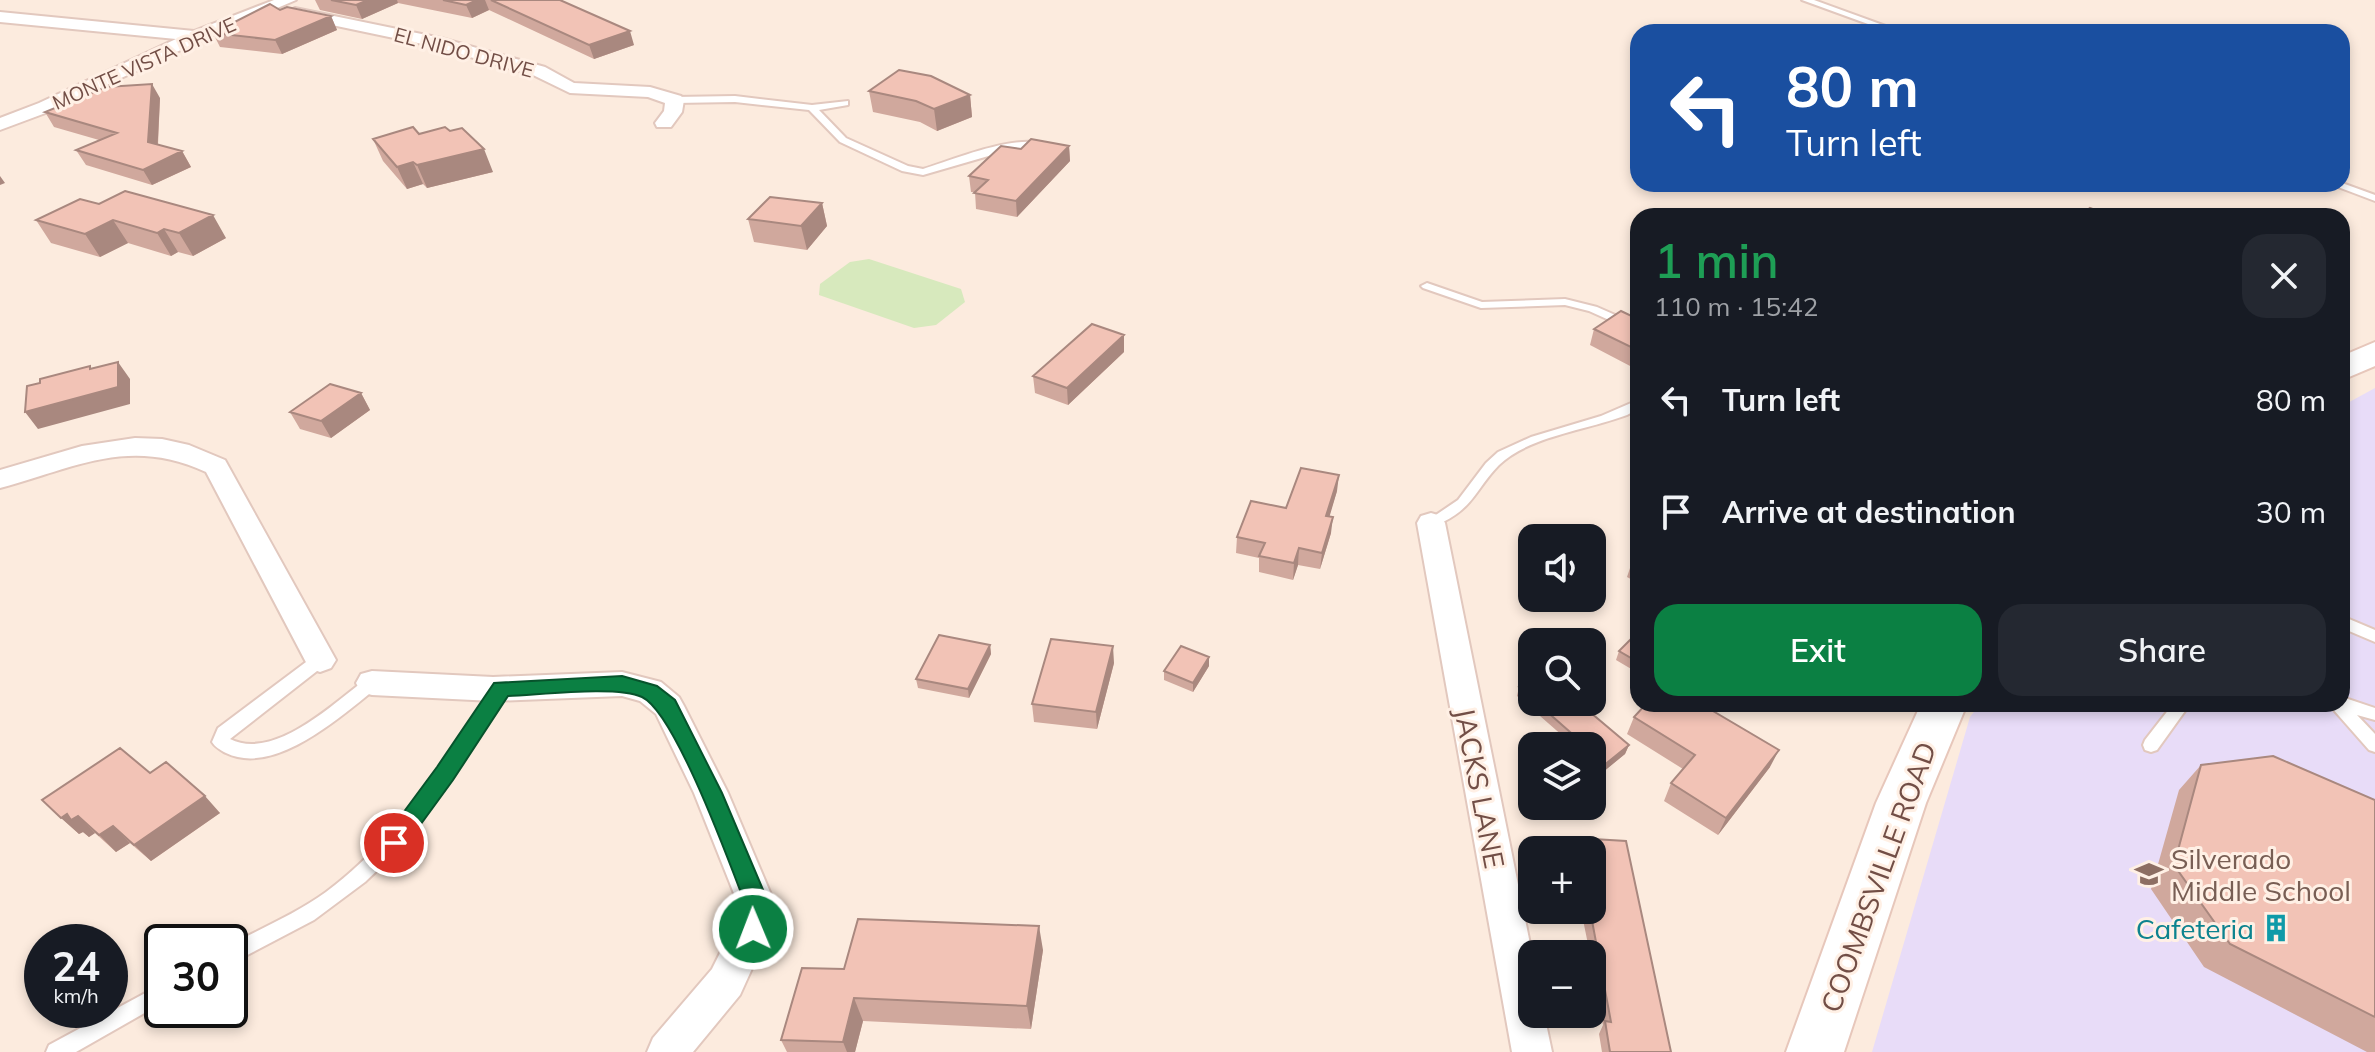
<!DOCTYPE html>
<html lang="en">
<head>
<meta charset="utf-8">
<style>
  body { margin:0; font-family:Mulish,sans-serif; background:#242831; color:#f1f3f6; height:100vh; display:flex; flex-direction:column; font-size:30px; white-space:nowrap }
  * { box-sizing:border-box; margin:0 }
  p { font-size:26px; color:#9ea1a6 }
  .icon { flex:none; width:44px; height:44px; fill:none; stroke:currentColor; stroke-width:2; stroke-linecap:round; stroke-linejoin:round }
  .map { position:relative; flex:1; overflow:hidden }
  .details { position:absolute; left:1630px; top:208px; width:720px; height:504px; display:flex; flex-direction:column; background:#171b24; border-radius:24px; box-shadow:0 4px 12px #0003 }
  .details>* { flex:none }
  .guide { position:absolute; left:1630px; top:24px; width:720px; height:168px; border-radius:24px; box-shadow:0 4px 12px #0003; background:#1a4fa0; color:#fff; overflow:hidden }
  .fabs { position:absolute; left:1518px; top:524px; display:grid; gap:16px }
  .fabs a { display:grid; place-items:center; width:88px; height:88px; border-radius:16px; background:#171b24; box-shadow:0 4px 12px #0003; font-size:40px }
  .speed { position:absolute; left:24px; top:924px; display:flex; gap:16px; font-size:40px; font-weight:700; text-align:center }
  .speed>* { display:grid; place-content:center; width:104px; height:104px; border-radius:50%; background:#171b24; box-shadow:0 4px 12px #0003; line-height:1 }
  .speed small { font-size:20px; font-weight:400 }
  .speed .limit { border:4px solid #111; border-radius:12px; background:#fff; color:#111 }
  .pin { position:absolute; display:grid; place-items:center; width:68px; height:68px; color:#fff; margin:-34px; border:4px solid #fff; border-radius:50%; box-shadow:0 2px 8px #0007 }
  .me { position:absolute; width:88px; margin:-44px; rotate:359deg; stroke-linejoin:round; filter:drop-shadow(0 0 6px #0008) }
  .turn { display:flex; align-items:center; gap:28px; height:168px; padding:0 24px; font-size:36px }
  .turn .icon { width:104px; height:104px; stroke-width:2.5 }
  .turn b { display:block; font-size:56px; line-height:68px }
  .round { display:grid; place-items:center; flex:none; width:84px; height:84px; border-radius:24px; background:#242831 }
  .overview { display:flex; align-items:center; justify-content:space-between; height:136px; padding:0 24px }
  h1 { font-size:48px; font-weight:600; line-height:60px; color:#1e9e55 }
  .primary-button { display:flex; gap:16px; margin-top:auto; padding:16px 24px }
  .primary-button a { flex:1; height:92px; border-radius:24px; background:#0b8043; color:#fff; font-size:32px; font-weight:600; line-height:92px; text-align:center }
  .primary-button a+a { background:#242831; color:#f1f3f6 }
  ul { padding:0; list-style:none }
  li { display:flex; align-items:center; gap:24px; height:112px; padding:0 24px }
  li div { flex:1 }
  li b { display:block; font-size:30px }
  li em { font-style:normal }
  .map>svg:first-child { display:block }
  .education { fill:#e8dcf8 }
  .green { fill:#d7e9bd }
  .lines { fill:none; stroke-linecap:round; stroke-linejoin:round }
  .lane-casing { stroke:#e2c8be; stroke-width:4 }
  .street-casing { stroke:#e2c8be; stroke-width:4 }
  .secondary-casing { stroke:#e7c7bb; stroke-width:4 }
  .lane { fill:#fff; fill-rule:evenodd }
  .street { fill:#fff; fill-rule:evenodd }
  .secondary { fill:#fff; fill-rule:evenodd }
  .wall { fill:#d0a89d }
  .shaded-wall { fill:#a9887f }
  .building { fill:#f2c3b6; stroke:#a9887f; stroke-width:2 }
  .route { fill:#0b8043; stroke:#07532c; stroke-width:2 }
  .labels { text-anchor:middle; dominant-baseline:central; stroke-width:6; stroke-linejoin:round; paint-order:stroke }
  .far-street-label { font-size:20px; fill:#724e46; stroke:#fff0e5 }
  .near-street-label { font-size:28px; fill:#724e46; stroke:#fff0e5 }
  .near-education-label { font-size:28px; fill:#785e54; stroke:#fff0e5; text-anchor:start }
  .near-culture-label { font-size:28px; fill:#0d838f; stroke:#fff0e5; text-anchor:end }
</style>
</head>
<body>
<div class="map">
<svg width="2375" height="1052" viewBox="0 0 2375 1052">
  <rect width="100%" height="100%" fill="#fcebde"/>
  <path class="education" d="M2375,388V1052H1872L1970,717L1980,704H2342V406Z"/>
  <path class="green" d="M869,259L961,289L965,302L936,325L914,328L819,295L820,284L850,262Z"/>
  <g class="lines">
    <defs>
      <path id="lane" d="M1802,0H1814L1902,32H1890Z
        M735,96L812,105L848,101V105L819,110L846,138L908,166L923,169C953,160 1021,131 1049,146C1041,151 1021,147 1009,150L923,175L902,171L840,142L809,110L735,102L675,103L670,100L675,97Z
        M2342,183L2375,195V201L2330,184Z
        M1427,283L1482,302L1565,299L1597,307L1638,325V333L1589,311L1565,305L1481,308L1423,288L1421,286Z
        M1638,400V409L1627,415C1588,430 1529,436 1499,465C1477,487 1475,506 1443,522C1437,526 1434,528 1426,526L1424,523L1458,500L1486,463L1498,452L1531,437L1601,416Z
        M2342,616L2375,630V642L2342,628Z
        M320,654L326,656L328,660L326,664L230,739C274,761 333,704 366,679L372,677L378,679L380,683L378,687C342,715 275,777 226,753C219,749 216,748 212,742L218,728L314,656Z
        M502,683L508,685L510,689L508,693L432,806L389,859L365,882L314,920L230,964V945C262,928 297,913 326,892C399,838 447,759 496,685Z
        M2342,697L2375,708V720L2357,715L2375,734V752L2369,750L2332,708L2330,704H2342Z
        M2173,704H2190L2157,750L2151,752L2145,750L2143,745L2145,740Z
        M162,984V1003L76,1052H46L49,1045Z"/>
      <path id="street" d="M274,0H296L200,41L51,111L0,130V118L39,103L176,39L0,22V12L194,31Z
        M295,8L441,38L545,67L574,83L650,87L681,96L684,100L682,112L671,127H657L655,123L664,111L665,103L648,97L570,93L533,75L432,46L289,16L287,13Z
        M135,438L162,439L189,445L225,460L336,660L331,668L320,672L309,668L206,472C129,436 75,468 0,488V470L82,446Z
        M1431,513L1441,516L1445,523L1532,954V1014H1544L1552,1052H1512L1417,523L1421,516Z
        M372,671L493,677L622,672L661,682L679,697L684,706L728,793L778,911L740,995L693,1052H647L653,1038L712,969L741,911L694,793L656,714L640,701L622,696L493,701L372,695L361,692L356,683L361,674Z"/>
      <path id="secondary" d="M2375,342V366L2342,380V356Z
        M1921,704H1967L1926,803L1844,1052H1786L1876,803Z"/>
    </defs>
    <use href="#lane" class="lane-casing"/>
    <use href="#street" class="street-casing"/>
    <use href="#secondary" class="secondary-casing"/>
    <use href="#lane" class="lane"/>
    <use href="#street" class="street"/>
    <use href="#secondary" class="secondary"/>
  </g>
  <path class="wall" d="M315,0H560L634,45L594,59L489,10L472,18L398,3L362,19L320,10Z
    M280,10L331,16L337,30L282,54L220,47L213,33Z
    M869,91L970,95L972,117L937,131L920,122L873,112Z
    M160,98L158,145L182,151L191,167L152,185L86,165L76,150L99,140L54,127L45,112Z
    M419,134L493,172L427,188L423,184L407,189L383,161L373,139Z
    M1069,146L1070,161L1017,217L976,209L975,192H971L969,176L1021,149Z
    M80,199L226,238L193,256L178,252L171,256L128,243L100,257L51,243L36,220Z
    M822,203L827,226L807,250L754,242L748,219Z
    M1638,319V363L1632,367L1590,345L1594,329Z
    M1124,352L1068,405L1035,393L1033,376Z
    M361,393L370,410L331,438L300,429L290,412Z
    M1337,491L1329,516L1331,533L1320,569L1298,565L1293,580L1259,572V558L1236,553L1237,537L1286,508Z
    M1638,555V583L1627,577L1633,559Z
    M1638,632V673L1616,660L1619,651Z
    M990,645L991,654L969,698L918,688L916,679Z
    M1209,657V666L1193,692L1164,680V671Z
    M1114,663L1097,729L1034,722L1032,704Z
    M1532,679V702H1578L1629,745L1625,754L1592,781V746L1564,737L1517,696L1519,687Z
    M1634,717L1770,767L1718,835L1664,801L1671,783L1683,769L1627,734Z
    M2201,765L2375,800V1052H2367L2204,967L2151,889L2179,790Z
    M150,773L220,813L151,861L130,843L116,852L95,833L89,837L83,832L79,834L42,800Z
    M1576,838L1626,841L1671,1052H1602L1599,1034L1603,1025L1592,967V954H1590L1581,910H1592V850H1571Z
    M1043,950L1031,1029L863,1021L855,1052H787L781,1040L844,969Z"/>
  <path class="shaded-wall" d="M368,0H397L398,3L362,19L356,5Z
    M477,0H485L489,10L472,18L466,5Z
    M331,16L337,30L282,54L275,40Z
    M630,31L634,45L594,59L589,45Z
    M152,84L160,98L157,157L148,142Z
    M970,95L972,117L937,131L934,109Z
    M1069,146L1070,161L1017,217L1016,201Z
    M484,149L493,172L427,188L417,165Z
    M182,151L191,167L152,185L143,170Z
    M413,162L423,184L407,189L397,167Z
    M0,176L5,183L0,185Z
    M822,203L827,226L807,250L801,226Z
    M213,215L226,238L193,256L179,233Z
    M113,220L128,243L100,257L85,234Z
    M164,229L178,252L171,256L157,233Z
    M1124,335V352L1068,405L1067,388Z
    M1637,350H1638V363L1632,367Z
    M118,362L130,379V404L38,429L25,412Z
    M361,393L370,410L331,438L321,421Z
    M1339,475L1337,491L1325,532L1326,516Z
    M1333,517L1331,533L1320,569L1322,553Z
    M1299,548L1298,565L1293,580L1294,563Z
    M990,645L991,654L969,698L968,689Z
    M1113,646L1114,663L1097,729L1096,712Z
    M1209,657V666L1193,692V683Z
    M1629,745L1625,754L1592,781V775Z
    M1779,750L1770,767L1718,835L1726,818Z
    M205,796L220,813L151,861L134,845Z
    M67,814L78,816L95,833L89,837L83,832L79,834L61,818Z
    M113,826L130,843L116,852L99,835Z
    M1039,926L1043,950L1031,1029L1027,1006Z
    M854,998L863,1021L855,1052H847L843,1042Z"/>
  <path class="building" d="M331,0H368L356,5Z
    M443,0H477L466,5Z
    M491,0H560L630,31L589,45Z
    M270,4L280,10L287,7L331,16L275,40L213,33Z
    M899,70L931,76L970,95L934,109L916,101L869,91Z
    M152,84L148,142L182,151L143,170L76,150L117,133L45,112L106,87Z
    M413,127L419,134L445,127L450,131L462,128L484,149L417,165L413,162L397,167L373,139Z
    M1031,139L1069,146L1016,201L974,193L988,180L969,176L1001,146L1021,149Z
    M125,191L213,215L179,233L164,229L157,233L113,220L85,234L36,220L80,199L99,204Z
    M770,197L822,203L801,226L748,219Z
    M2090,208L2111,216H2079Z
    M1621,311L1638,319L1637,350L1594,329Z
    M1092,324L1124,335L1067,388L1033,376Z
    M118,362V387L25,412L27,386L40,383V379L90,366V369Z
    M330,384L361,393L321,421L290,412Z
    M1301,468L1339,475L1326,516L1333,517L1322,553L1299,548L1294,563L1259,556L1265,543L1237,537L1251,501L1286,508Z
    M1638,632V662L1619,651Z
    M939,635L990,645L968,689L916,679Z
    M1051,639L1113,646L1096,712L1032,704Z
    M1181,646L1209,657L1193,683L1164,671Z
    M1532,679V699L1519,687Z
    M1536,702H1578L1629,745L1592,775V746H1552L1570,732Z
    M1646,704H1701L1779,750L1726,818L1671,783L1695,755L1634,717Z
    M120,748L150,773L166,762L205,796L134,845L113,826L99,835L78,816L71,820L67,814L61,818L42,800Z
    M2273,756L2375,800V1017L2230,944L2174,865L2201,765Z
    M1576,838L1626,841L1671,1052H1610L1605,1021L1611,1022L1590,910H1592V850H1578Z
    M858,919L1039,926L1027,1006L854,998L843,1042L781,1040L802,968L844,969Z"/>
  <path class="route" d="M622,676L657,686L675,700L722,793L772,911L761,937L753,940L744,937L741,929L748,911C732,870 676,713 642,697C617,685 539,695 508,696L453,780L402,850L394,853L386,850L382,843L386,836L437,767L494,683Z"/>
  <defs>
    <symbol id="school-bare" viewBox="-9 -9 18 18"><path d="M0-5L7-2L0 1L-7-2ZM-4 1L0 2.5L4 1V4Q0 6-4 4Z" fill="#8d6e63" stroke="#fff0e5" stroke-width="2.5" paint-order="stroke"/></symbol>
    <symbol id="building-bare" viewBox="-9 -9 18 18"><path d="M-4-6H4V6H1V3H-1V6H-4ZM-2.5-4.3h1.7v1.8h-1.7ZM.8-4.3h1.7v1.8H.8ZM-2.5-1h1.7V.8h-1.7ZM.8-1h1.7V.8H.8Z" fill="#0f9aa8" stroke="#fff0e5" stroke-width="2.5" paint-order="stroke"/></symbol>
  </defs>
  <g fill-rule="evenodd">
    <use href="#school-bare" x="2129" y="854" width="40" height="40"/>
    <use href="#building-bare" x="2256" y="908" width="40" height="40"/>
  </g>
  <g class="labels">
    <g class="far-street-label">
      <text transform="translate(464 52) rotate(15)">EL NIDO DRIVE</text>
      <text transform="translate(144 63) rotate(-24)">MONTE VISTA DRIVE</text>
    </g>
    <g class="near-street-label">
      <text transform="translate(1480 788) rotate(79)">JACKS LANE</text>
      <text transform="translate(1878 877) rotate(-70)">COOMBSVILLE ROAD</text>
    </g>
    <g class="near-education-label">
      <text x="2171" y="858">Silverado<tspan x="2171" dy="32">Middle School</tspan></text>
    </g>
    <g class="near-culture-label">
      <text x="2254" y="928">Cafeteria</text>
    </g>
  </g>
</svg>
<div class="fabs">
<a><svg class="icon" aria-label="sound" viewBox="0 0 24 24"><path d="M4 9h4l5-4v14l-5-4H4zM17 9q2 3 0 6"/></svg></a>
<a><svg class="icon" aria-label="search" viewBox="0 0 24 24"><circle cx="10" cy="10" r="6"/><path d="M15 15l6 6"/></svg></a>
<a><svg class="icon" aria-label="layers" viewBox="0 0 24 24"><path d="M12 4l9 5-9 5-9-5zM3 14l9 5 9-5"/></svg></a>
<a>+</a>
<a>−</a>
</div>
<div class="speed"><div>24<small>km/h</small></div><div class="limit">30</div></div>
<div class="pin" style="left:394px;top:843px;background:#d93025"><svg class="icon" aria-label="arrive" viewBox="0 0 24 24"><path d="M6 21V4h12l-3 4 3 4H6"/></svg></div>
<svg class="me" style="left:753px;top:929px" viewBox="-20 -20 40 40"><circle r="17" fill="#0b8043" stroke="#fff" stroke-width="3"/><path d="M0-11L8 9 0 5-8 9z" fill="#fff"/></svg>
<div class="guide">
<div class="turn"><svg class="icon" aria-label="left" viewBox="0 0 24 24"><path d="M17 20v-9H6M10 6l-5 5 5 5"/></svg><div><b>80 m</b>Turn left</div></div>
</div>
<section class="details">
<div class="overview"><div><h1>1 min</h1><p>110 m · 15:42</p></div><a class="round"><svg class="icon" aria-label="close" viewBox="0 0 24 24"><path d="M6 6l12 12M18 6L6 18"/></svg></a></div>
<ul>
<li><svg class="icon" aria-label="left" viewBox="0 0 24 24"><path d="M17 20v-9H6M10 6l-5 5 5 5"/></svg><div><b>Turn left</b></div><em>80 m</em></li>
<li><svg class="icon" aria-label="arrive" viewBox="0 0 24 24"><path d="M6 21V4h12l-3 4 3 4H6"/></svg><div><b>Arrive at destination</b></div><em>30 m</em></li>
</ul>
<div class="primary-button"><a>Exit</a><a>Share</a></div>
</section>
</div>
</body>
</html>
